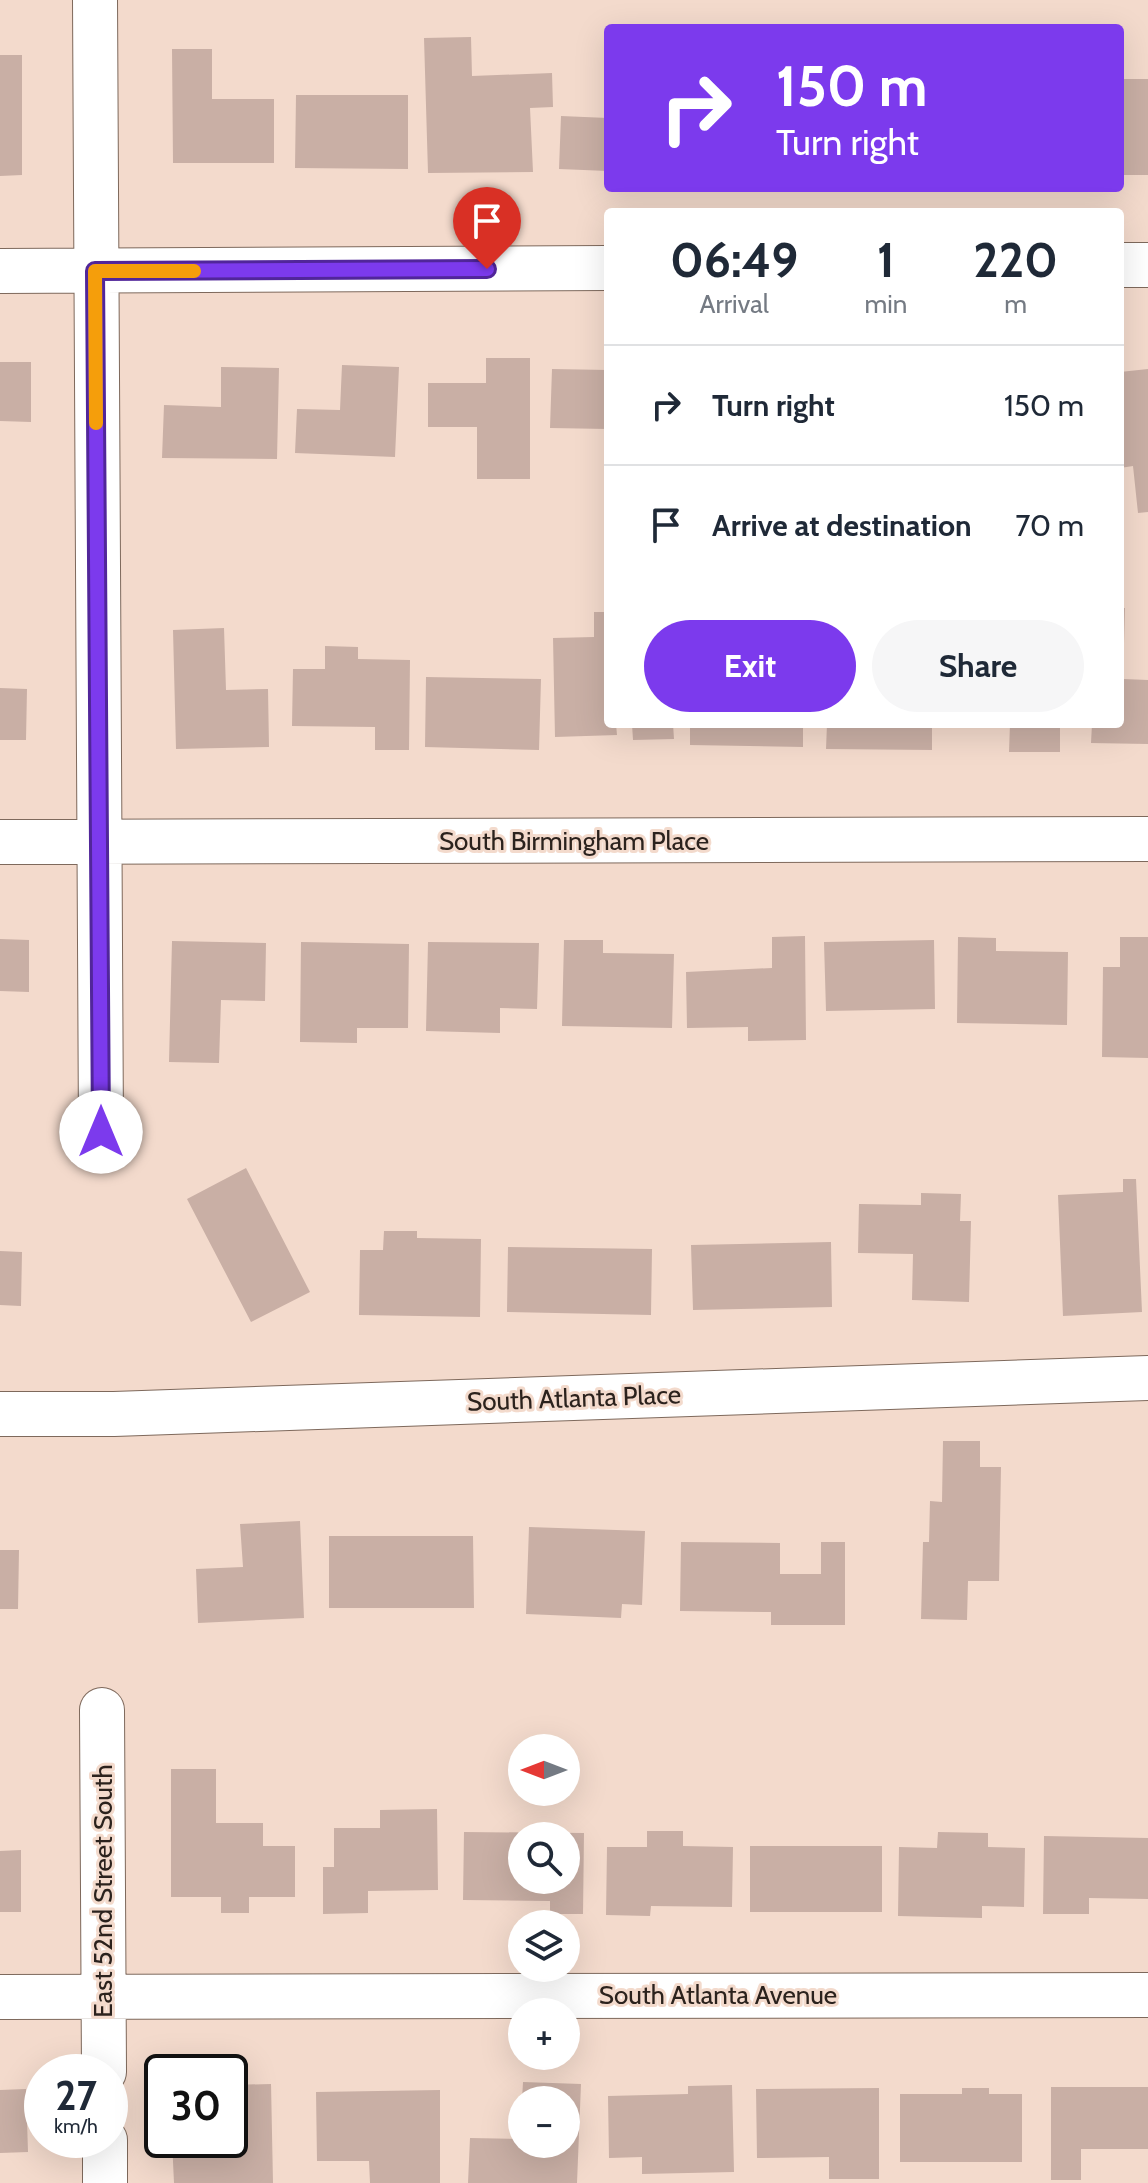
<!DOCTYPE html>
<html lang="en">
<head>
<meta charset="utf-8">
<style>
  body { margin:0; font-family:Cabin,sans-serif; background:#f6f6f7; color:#1f2937; height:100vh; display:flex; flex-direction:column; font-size:30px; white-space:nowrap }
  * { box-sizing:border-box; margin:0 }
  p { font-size:26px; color:#747a83 }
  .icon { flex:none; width:44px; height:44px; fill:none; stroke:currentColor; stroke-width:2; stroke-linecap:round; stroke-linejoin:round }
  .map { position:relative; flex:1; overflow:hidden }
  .sheet { position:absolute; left:604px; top:208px; width:520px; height:520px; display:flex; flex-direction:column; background:#fff; border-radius:8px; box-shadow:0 8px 32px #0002 }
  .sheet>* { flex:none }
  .banner { position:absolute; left:604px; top:24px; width:520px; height:168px; border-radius:8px; box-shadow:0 8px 32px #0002; background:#7c3aed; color:#fff; overflow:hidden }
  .needle { width:52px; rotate:270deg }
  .tools { position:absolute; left:508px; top:1734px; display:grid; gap:16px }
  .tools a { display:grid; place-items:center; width:72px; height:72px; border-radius:50%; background:#fff; box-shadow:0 8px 32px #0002; font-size:40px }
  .speed { position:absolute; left:24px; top:2054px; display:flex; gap:16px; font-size:40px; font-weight:700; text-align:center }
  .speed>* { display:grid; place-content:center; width:104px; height:104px; border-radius:50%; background:#fff; box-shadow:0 8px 32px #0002; line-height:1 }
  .speed small { font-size:20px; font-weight:400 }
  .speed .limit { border:4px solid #111; border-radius:12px; background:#fff; color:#111 }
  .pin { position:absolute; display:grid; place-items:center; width:68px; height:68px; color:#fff; margin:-82px -34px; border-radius:50% 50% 50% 0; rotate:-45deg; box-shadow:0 0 8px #0007 }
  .pin .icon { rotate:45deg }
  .me { position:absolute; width:88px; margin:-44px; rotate:0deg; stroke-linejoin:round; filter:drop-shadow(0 0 6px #0008) }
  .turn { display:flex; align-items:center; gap:28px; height:168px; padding:0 40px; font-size:36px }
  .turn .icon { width:104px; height:104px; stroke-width:2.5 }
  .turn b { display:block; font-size:56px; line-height:68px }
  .eta { display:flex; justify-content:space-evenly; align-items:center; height:136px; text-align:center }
  .eta b { font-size:48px; font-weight:700; line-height:56px }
  .button { display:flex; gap:16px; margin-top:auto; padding:16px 40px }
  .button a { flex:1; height:92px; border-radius:48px; background:#7c3aed; color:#fff; font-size:32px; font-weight:700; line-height:92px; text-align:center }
  .button a+a { background:#f6f6f7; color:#1f2937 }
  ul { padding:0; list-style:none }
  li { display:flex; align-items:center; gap:24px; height:120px; padding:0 40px; border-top:2px solid #e0e1e3 }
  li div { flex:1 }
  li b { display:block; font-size:30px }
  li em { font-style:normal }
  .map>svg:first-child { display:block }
  .building { fill:#c9afa5; fill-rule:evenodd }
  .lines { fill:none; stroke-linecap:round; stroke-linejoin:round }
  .minor-casing { stroke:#7e695c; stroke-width:46 }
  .minor { stroke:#fff; stroke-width:44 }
  .route-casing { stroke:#51269a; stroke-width:20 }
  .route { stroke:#7c3aed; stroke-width:14 }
  .slow { stroke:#f59e0b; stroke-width:14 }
  .labels { text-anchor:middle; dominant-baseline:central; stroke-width:6; stroke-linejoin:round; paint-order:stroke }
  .street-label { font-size:26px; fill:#2b221d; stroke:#f3dacc }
</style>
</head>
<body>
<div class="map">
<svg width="1148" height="2183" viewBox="0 0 1148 2183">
  <rect width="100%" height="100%" fill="#f3dacc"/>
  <path class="building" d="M471,37L472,76L552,73L553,107L530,108L533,172L428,173L424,38Z
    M172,49H212V99H274V163H173Z
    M0,55H22V175L0,176Z
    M1120,79H1148V175H1120Z
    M296,95H408V169L295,168Z
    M561,116L608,118V171L559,169Z
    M486,358H530V479H477V427H428V383H486Z
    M0,362H31V422L0,421Z
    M342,365L399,367L395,457L295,453L297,409L340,410Z
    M221,367L279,368L277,459L162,458L164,405L221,407Z
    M552,369L608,370V429L550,428Z
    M1148,369V512L1138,513L1133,466L1120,468V372Z
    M1120,608H1125L1123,679L1148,680V744L1091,743L1092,724H1120Z
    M594,612H608V724H616L617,735L555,737L553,638L594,637Z
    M224,628L226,690L268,689L269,747L176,749L173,630Z
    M325,646L358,647V659L410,660L409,750H375V727L292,726L293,669H325Z
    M426,677L541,679L539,750L425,747Z
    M0,688L27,689L26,740H0Z
    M632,724H673L674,739L633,740Z
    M690,724H803V747L690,745Z
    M827,724H932V750L826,749Z
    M1010,724H1060V752H1009Z
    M805,936L806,1040L748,1041V1027L687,1028L686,972L772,968V937Z
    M958,937L996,938V951L1068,952L1067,1025L957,1023Z
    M1120,937H1148V1058L1102,1057L1103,967H1120Z
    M0,939L29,940V992L0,991Z
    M564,940H603V953L674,954L672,1028L562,1026Z
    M934,940L935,1009L826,1011L824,942Z
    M172,941L266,943L265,1001L221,1000L219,1063L169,1062Z
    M301,942L409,944L408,1028H357V1043L300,1042Z
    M428,942L539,943L537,1009L500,1008V1033L426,1031Z
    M246,1168L310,1292L251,1322L187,1199Z
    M1123,1179H1136L1142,1312L1063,1316L1058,1195L1123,1192Z
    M921,1193L961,1194L960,1221H971L969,1302L912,1300L913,1254L858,1253L859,1204L921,1205Z
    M384,1231H417V1238L481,1239L480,1317L359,1315L360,1250H383Z
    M831,1242L832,1307L693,1310L691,1245Z
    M508,1247L652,1249L651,1315L507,1312Z
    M0,1251L22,1252L21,1306L0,1305Z
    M943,1441H980V1467H1001L999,1581H968L967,1620L921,1619L923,1542H929L930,1501L942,1502Z
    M300,1521L304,1618L198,1623L196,1569L243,1567L240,1524Z
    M529,1527L645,1531L642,1605L622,1604L621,1618L526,1614Z
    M329,1536H473L474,1608H329Z
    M681,1542L780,1543V1574H821V1542H845V1625H771V1612L680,1611Z
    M0,1550H19L18,1609H0Z
    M171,1769H216V1823H263V1846H295V1897H249V1913H221V1897H171Z
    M437,1809L438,1890L368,1891V1913L323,1914V1867H334V1828H380V1810Z
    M647,1831H683V1846L733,1847L732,1907L651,1906L650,1916L606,1915L607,1847H647Z
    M464,1832L584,1833L583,1914H550V1901L463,1900ZM522,1836H566V1880H522Z
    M938,1832L988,1833V1847L1025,1848L1024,1907L982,1906V1918L898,1916L899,1847L937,1848Z
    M1044,1836L1148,1838V1899L1089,1898V1914H1043Z
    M750,1846H882V1912H750Z
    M21,1850V1912H0V1851Z
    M523,2082L581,2084L577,2183H468L470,2138L522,2139V2144H566V2100H522Z
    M271,2084L273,2183H174L172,2140H230V2085Z
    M732,2085L734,2172L642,2174V2157L609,2158L608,2096L688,2094V2086Z
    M1051,2087H1148V2149H1081V2180H1051Z
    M879,2088V2179H829V2157L757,2158L756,2089Z
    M962,2088H989V2094H1022V2162H900V2094H962Z
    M26,2089L28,2152L0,2153V2090Z
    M440,2090V2183H370L369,2161H317L316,2092Z"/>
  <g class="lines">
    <defs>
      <path id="minor" d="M95,0L101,1132
        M1120,265H1148
        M0,271L608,268
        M0,842L1148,839
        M0,1414H114L1148,1378
        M102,1710L104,2072
        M0,1997L1148,1995
        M105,2140V2183"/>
    </defs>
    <use href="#minor" class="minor-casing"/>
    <use href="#minor" class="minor"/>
  </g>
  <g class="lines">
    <defs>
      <path id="route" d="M101,1132L95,271L487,269"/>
    </defs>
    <use href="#route" class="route-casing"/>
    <use href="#route" class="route"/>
    <path class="slow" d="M96,423L95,271H194"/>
  </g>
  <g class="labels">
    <g class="street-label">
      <text x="574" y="841">South Birmingham Place</text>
      <text transform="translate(574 1398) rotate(-2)">South Atlanta Place</text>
      <text transform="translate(103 1891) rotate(-90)">East 52nd Street South</text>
      <text x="718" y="1995">South Atlanta Avenue</text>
    </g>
  </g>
</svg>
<div class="tools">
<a><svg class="needle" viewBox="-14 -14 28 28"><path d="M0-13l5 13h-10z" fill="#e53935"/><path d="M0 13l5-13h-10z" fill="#747a83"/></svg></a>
<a><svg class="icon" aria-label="search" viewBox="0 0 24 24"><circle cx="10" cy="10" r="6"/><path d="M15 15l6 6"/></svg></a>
<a><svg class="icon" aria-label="layers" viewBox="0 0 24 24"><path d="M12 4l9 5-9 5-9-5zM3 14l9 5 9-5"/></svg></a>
<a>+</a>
<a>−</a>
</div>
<div class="speed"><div>27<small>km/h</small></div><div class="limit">30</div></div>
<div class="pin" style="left:487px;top:269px;background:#d93025"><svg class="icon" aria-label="arrive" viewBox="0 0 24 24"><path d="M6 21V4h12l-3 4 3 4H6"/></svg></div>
<svg class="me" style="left:101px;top:1132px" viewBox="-20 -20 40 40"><circle r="19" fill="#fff"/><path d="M0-13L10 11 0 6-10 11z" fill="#7c3aed"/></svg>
<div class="banner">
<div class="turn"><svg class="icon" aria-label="right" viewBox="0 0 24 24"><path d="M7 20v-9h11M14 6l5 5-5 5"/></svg><div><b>150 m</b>Turn right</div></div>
</div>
<section class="sheet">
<div class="eta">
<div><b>06:49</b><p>Arrival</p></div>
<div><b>1</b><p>min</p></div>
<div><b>220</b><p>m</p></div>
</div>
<ul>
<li><svg class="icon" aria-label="right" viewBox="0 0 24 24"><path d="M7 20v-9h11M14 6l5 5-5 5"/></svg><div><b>Turn right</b></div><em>150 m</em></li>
<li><svg class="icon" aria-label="arrive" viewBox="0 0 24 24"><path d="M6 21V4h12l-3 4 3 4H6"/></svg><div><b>Arrive at destination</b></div><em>70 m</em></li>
</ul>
<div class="button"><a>Exit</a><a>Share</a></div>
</section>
</div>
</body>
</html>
